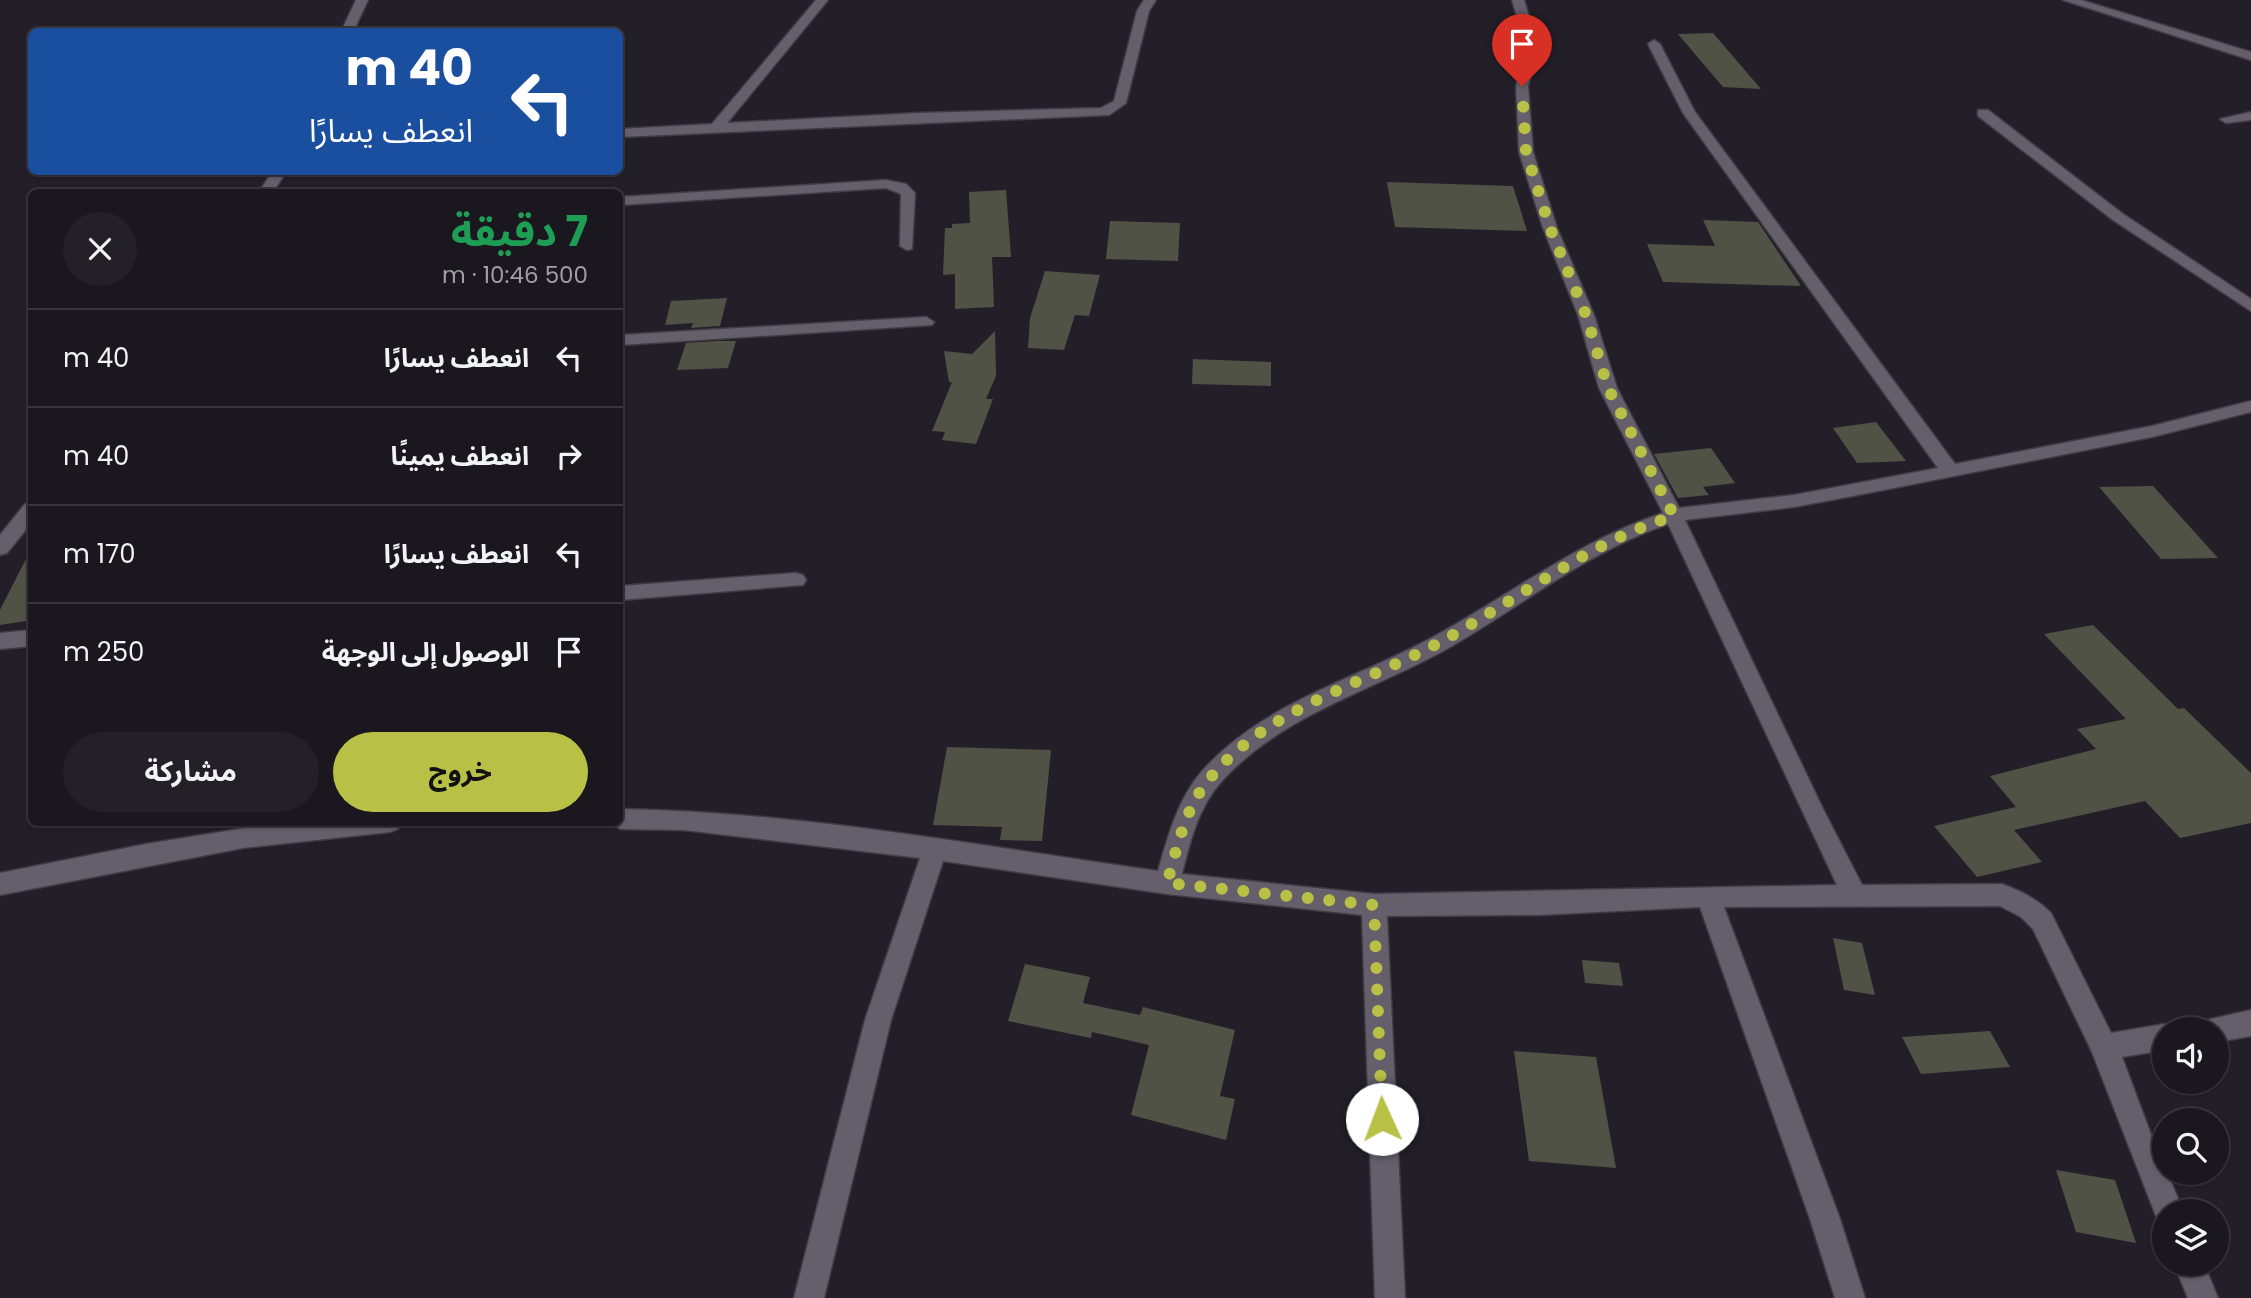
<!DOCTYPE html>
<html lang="ar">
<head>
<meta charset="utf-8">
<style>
  body { margin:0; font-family:Poppins,"Noto Sans Arabic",sans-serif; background:#232028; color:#f1f3f6; direction:rtl; height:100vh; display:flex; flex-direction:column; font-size:26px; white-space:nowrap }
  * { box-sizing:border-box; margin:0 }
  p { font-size:23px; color:#9f9fa4 }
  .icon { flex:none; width:38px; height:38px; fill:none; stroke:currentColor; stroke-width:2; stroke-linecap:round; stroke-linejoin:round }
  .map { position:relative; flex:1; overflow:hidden; direction:ltr }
  .details { position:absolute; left:28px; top:189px; width:595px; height:637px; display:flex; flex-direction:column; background:#1a171f; border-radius:10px; box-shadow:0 2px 5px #0004,0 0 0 2px #38363d; direction:rtl }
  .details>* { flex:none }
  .hud { position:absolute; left:28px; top:28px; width:595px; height:147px; border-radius:10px; box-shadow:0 2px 5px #0004,0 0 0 2px #38363d; direction:rtl; background:#1a4fa0; color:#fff; overflow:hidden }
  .fabs { position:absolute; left:2152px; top:1017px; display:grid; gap:14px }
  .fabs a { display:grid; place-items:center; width:77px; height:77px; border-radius:50%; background:#1a171f; box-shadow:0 2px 5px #0004,0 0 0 2px #38363d; font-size:35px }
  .pin { position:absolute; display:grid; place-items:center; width:60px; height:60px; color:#fff; margin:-72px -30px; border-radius:50% 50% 50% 0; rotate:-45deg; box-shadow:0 0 7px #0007 }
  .pin .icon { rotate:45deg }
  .me { position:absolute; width:77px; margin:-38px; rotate:358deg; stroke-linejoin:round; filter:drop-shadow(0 0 5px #0008) }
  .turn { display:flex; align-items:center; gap:24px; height:147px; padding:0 35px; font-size:32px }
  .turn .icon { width:91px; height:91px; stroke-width:2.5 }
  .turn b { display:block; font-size:49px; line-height:60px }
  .round { display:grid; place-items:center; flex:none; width:74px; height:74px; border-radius:37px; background:#232028 }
  .head { display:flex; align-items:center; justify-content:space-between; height:119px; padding:0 35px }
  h1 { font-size:42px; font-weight:700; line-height:52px; color:#1e9e55 }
  .button { display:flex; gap:14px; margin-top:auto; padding:14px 35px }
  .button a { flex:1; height:80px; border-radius:42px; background:#b9c046; color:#111; font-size:28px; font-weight:700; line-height:80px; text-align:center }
  .button a+a { background:#232028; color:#f1f3f6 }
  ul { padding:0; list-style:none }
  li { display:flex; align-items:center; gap:21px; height:98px; padding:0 35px; border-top:2px solid #38363d }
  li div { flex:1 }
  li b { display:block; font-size:26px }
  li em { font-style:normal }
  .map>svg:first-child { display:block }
  .building { fill:#515246 }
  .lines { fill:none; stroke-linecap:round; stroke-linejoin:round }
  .street-casing { stroke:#403c44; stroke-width:3 }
  .secondary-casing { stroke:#403c44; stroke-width:3 }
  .street { fill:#655f6b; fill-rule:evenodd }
  .secondary { fill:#655f6b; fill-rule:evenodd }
  .route { stroke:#b9c046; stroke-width:12; stroke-dasharray:0 21.6 }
</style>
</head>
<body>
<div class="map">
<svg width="2251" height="1298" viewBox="0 0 2251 1298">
  <rect width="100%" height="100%" fill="#231f29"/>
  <path class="building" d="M1713,33L1761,89L1723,87L1678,34Z
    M1387,182L1513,186L1527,231L1395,227Z
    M1006,190L1011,257H992L994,307L955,309V274L943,275L945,228H952V224L970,223L969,192Z
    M1703,220L1758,222L1801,286L1663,282L1647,244L1715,246Z
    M1110,221L1180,223L1178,261L1106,259Z
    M1045,271L1100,275L1089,316L1075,315L1064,350L1028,348L1030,318Z
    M727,298L720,326L691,328L693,323L665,325L671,301Z
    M995,331L996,376L986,399H993L976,444L942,440L945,432L932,431L952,382H949L944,351L972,354Z
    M717,341H736L728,368L677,370L686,343Z
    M1193,359L1271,362V386L1192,384Z
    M1876,422L1906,461L1857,463L1833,428Z
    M1711,448L1735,483L1703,487L1709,495L1678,498L1654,454Z
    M2153,486L2218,558L2161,559L2099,487Z
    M32,547V620L0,625V610Z
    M2093,625L2178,709L2184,708L2251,773V823L2180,838L2145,801L2014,830L2042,862L1977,877L1934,826L2016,807L1990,776L2096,749L2077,729L2126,719L2044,634Z
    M947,747L1051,750L1042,841L1000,840L1002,827L933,825Z
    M1833,938L1862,943L1875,995L1844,990Z
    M1582,960L1619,963L1623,986L1585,983Z
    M1025,964L1090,977L1083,1003L1140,1015L1143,1007L1235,1030L1220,1096L1235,1099L1226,1140L1131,1115L1149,1045L1092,1032L1091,1038L1008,1021Z
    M1990,1031L2010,1067L1921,1074L1902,1037Z
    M1514,1051L1596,1057L1616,1168L1529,1161Z
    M2056,1170L2115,1180L2136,1243L2076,1232Z"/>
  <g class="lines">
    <defs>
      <path id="street" d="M816,0H828L727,123L919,113L1101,108L1114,101L1137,11L1144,0H1156L1149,11L1126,103L1109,115L620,137V129L712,124Z
        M1512,0H1524L1538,46L1528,86L1533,152L1557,228L1594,315L1617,388L1679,508L1794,495L1938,468L1683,113L1648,44L1654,40L1660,44L1695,112L1955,464L2152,426L2251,401V412L2152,437L1858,495L1794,507L1685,520L1823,809L1862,885L2002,884C2021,891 2037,899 2051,913L2111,1033L2165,1024L2175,1028L2165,1029V1050L2122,1057L2165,1172H2167L2183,1211H2165V1224L2158,1221L2092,1052L2033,929L2021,917L2000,906L1724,907L1840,1219L1865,1298H1835L1810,1219L1700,907L1538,915L1387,916L1405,1298H1375L1362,915L1167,894L943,861L891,1020L824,1298H794L865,1020L920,858L684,830L620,829L610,822H620V809C800,812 980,846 1158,871C1168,836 1178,798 1203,770C1264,702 1357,679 1435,636C1512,594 1579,540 1663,513L1599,388L1578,315L1543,228L1519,152L1516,86L1526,46ZM1668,524L1837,885L1374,894L1182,874C1190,842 1198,808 1221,782C1283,713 1374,691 1452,646C1524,604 1589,551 1668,524Z
        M2063,0H2081L2251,52V60Z
        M1978,110H1988L2123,214L2251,299V311L2113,220L1978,116Z
        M2251,112V120L2226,123L2220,119Z
        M886,180L906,184L915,193L912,249L907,250L900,246L901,194L886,188L620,205V197Z
        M926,317L934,322L932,325L620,345V335Z
        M796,573L803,575L806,580L803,585L620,600V586Z
        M32,630V646L0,649V633Z
        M282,822H402L398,829L390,832L243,848L0,895V873L146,844Z
        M2251,1010V1036L2217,1042V1029H2203L2207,1020Z
        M2174,1264H2204L2218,1298H2188Z"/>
      <path id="secondary" d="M356,0H368L353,32H341Z
        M272,172H286L273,192H259Z
        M32,502V522L7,553L0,555V535L25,504Z"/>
    </defs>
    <use href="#street" class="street-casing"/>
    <use href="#secondary" class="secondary-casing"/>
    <use href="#street" class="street"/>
    <use href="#secondary" class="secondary"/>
  </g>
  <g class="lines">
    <path class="route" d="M1382,1119L1374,905L1167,883C1178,845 1185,807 1211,777C1270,707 1364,684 1442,641C1519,599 1589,542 1674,516L1608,388L1586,315L1550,228L1526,152L1522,86"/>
  </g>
</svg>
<div class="fabs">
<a><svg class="icon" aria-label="sound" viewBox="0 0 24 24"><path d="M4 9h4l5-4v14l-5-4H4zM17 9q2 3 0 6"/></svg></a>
<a><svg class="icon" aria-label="search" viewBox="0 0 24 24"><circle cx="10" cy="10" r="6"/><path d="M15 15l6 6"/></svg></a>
<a><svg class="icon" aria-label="layers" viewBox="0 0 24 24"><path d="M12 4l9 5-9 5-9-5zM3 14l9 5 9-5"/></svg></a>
</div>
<div class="pin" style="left:1522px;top:86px;background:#d93025"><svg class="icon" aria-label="arrive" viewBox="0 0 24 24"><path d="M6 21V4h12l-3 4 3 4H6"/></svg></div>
<svg class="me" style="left:1382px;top:1119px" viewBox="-20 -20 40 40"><circle r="19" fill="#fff"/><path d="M0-13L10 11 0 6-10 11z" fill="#b9c046"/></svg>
<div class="hud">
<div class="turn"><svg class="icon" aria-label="left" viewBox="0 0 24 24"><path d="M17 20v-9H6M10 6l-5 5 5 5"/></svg><div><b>40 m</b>انعطف يسارًا</div></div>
</div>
<section class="details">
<div class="head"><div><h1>7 دقيقة</h1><p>500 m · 10:46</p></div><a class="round"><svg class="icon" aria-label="close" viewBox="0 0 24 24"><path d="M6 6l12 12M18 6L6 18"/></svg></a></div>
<ul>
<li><svg class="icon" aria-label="left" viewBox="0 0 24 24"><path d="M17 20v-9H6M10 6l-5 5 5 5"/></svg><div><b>انعطف يسارًا</b></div><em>40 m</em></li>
<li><svg class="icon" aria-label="right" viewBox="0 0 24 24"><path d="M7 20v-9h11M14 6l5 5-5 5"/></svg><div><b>انعطف يمينًا</b></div><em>40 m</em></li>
<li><svg class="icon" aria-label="left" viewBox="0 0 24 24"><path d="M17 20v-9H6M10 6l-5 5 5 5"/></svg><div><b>انعطف يسارًا</b></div><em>170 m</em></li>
<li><svg class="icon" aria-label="arrive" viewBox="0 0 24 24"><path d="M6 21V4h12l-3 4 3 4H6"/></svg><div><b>الوصول إلى الوجهة</b></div><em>250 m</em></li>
</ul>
<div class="button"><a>خروج</a><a>مشاركة</a></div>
</section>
</div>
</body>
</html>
